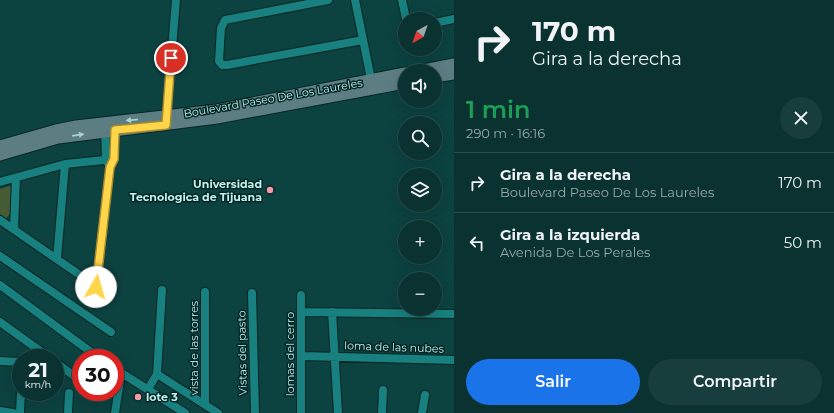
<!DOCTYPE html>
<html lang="es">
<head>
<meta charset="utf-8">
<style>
  body { margin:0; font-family:Montserrat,sans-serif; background:#173e3c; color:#f1f3f6; height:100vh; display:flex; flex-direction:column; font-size:15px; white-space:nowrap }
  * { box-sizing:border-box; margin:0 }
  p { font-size:13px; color:#99aaab }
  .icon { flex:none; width:22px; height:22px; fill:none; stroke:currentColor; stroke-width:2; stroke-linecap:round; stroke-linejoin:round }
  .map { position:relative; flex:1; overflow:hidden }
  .side { display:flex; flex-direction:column; background:#093230; width:380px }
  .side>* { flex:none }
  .top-card { background:#093230; color:#f1f3f6; overflow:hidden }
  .needle { width:26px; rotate:220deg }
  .tools { position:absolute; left:398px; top:12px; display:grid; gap:8px }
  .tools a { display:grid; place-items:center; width:44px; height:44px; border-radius:50%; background:#093230; box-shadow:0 4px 16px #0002,0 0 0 1px #294d4c; font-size:20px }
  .speed { position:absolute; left:12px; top:349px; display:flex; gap:8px; font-size:20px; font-weight:700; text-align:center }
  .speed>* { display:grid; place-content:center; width:52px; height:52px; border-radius:50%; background:#093230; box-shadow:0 4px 16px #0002,0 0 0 1px #294d4c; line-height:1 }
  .speed small { font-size:10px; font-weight:400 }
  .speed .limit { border:6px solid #d22; background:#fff; color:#111 }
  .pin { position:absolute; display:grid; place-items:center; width:34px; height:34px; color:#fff; margin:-17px; border:2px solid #fff; border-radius:50%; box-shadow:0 1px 4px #0007 }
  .me { position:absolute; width:44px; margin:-22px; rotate:7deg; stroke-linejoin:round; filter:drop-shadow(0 0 3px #0008) }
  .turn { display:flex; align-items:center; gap:14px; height:84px; padding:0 12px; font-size:18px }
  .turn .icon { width:52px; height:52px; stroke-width:2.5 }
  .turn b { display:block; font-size:28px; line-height:34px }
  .round { display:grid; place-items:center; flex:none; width:42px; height:42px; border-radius:21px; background:#173e3c }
  .head { display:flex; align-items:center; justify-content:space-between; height:68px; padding:0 12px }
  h1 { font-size:24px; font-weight:600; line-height:30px; color:#1e9e55 }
  .primary-button { display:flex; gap:8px; margin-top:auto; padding:8px 12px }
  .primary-button a { flex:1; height:46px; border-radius:24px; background:#1a73e8; color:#fff; font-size:16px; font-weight:600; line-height:46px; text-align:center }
  .primary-button a+a { background:#173e3c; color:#f1f3f6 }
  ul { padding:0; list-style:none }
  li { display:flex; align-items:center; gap:12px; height:60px; padding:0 12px; border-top:1px solid #294d4c }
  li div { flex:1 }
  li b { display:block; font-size:15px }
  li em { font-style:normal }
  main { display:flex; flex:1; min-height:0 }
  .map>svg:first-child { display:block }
  .green { fill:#455b33 }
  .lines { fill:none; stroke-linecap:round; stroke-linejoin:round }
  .street-casing { stroke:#072625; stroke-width:10 }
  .secondary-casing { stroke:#072625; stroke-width:13 }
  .street { stroke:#18817f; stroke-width:8 }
  .secondary { stroke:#5c7d82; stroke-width:11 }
  .oneway { fill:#aad2d2 }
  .route-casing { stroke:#a68a30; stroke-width:10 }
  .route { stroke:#ffd54a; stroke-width:7 }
  .poi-dot { fill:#f49aa5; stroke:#002726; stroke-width:1.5 }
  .labels { text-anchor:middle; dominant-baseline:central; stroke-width:3; stroke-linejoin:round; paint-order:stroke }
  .street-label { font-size:11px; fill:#c4efed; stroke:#002726 }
  .poi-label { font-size:11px; font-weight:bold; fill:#c4efed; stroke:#002726; text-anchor:end }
</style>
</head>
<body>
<main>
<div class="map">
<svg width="454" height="413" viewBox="0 0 454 413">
  <rect width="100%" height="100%" fill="#0c4240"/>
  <path class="green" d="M10,186L13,193L10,214L6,218L0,214V189Z"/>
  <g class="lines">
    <defs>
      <path id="street" d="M328,0L225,20L221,28L219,61L222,65H227L363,40
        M355,0L372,84
        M402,0L406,19
        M435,23L454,19
        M166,121L176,0
        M105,127L106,160L109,165
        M0,182L65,164L114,159
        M0,220L106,293
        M14,229L16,178
        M0,256L111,332
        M57,259L65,164
        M0,285L99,358
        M96,287L110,167L114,159L115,126
        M205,292V404
        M252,293L255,413
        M301,295V413
        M302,312L454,314
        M332,312L338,413
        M0,322L50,358
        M302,356L454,360
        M0,361L21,362
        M55,362L81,381
        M115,369L185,413
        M157,374L218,413
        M148,389L157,374L162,290
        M0,411L13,413
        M20,413L21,392
        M68,413L69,393
        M115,413L121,374
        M382,413L383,390
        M422,413L425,395"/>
      <path id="secondary" d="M418,71L454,64
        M435,77L454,74
        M0,146L56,130L76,126L217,110L405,73
        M0,155L58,138L217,118L405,83"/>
    </defs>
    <use href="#street" class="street-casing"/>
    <use href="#secondary" class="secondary-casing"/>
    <use href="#street" class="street"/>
    <use href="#secondary" class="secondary"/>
  </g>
  <defs><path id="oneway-solid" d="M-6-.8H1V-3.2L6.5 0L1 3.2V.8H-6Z"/></defs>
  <g class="oneway">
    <use href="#oneway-solid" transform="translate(132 120) rotate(175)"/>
    <use href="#oneway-solid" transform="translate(78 135) rotate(-8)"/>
  </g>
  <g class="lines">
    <defs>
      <path id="route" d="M96,287L110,167L114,159L115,130L166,125L171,58"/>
    </defs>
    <use href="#route" class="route-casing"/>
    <use href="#route" class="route"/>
  </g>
  <g class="poi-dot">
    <circle cx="270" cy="190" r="4"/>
    <circle cx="138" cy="397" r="4"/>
  </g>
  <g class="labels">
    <g class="street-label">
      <text transform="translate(273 98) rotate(-10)">Boulevard Paseo De Los Laureles</text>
      <text transform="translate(394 347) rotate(2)">loma de las nubes</text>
      <text transform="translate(194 348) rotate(-90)">vista de las torres</text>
      <text transform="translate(242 353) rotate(-91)">Vistas del pasto</text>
      <text transform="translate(290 354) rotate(-90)">lomas del cerro</text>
    </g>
    <g class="poi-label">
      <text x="262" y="184">Universidad<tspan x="262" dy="13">Tecnologica de Tijuana</tspan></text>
      <text x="146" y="397" text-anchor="start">lote 3</text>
    </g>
  </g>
</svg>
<div class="tools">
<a><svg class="needle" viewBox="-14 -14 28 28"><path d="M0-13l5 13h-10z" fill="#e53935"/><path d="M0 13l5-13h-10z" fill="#99aaab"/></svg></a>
<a><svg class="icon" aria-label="sound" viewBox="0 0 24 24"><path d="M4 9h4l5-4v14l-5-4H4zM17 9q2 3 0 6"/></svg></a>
<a><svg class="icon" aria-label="search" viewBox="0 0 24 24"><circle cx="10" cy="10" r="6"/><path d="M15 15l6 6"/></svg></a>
<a><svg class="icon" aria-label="layers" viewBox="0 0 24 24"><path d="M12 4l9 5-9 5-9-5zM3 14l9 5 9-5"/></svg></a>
<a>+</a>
<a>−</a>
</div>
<div class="speed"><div>21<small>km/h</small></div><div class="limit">30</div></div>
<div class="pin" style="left:171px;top:58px;background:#d93025"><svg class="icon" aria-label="arrive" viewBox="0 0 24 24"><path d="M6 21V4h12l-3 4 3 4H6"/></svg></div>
<svg class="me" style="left:96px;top:287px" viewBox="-20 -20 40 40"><circle r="19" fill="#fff"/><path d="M0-13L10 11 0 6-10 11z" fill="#ffd54a"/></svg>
</div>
<section class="side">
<div class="top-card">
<div class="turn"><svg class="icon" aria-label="right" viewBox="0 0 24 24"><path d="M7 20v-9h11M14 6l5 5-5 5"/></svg><div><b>170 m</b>Gira a la derecha</div></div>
</div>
<div class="head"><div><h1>1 min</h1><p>290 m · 16:16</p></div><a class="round"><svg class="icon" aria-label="close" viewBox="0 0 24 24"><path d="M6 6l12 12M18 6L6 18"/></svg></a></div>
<ul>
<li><svg class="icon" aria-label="right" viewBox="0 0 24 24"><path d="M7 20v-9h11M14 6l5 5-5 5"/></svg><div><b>Gira a la derecha</b><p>Boulevard Paseo De Los Laureles</p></div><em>170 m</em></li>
<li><svg class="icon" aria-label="left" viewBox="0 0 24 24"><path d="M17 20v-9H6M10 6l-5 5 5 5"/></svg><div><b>Gira a la izquierda</b><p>Avenida De Los Perales</p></div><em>50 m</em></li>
</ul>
<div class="primary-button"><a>Salir</a><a>Compartir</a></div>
</section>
</main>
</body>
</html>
